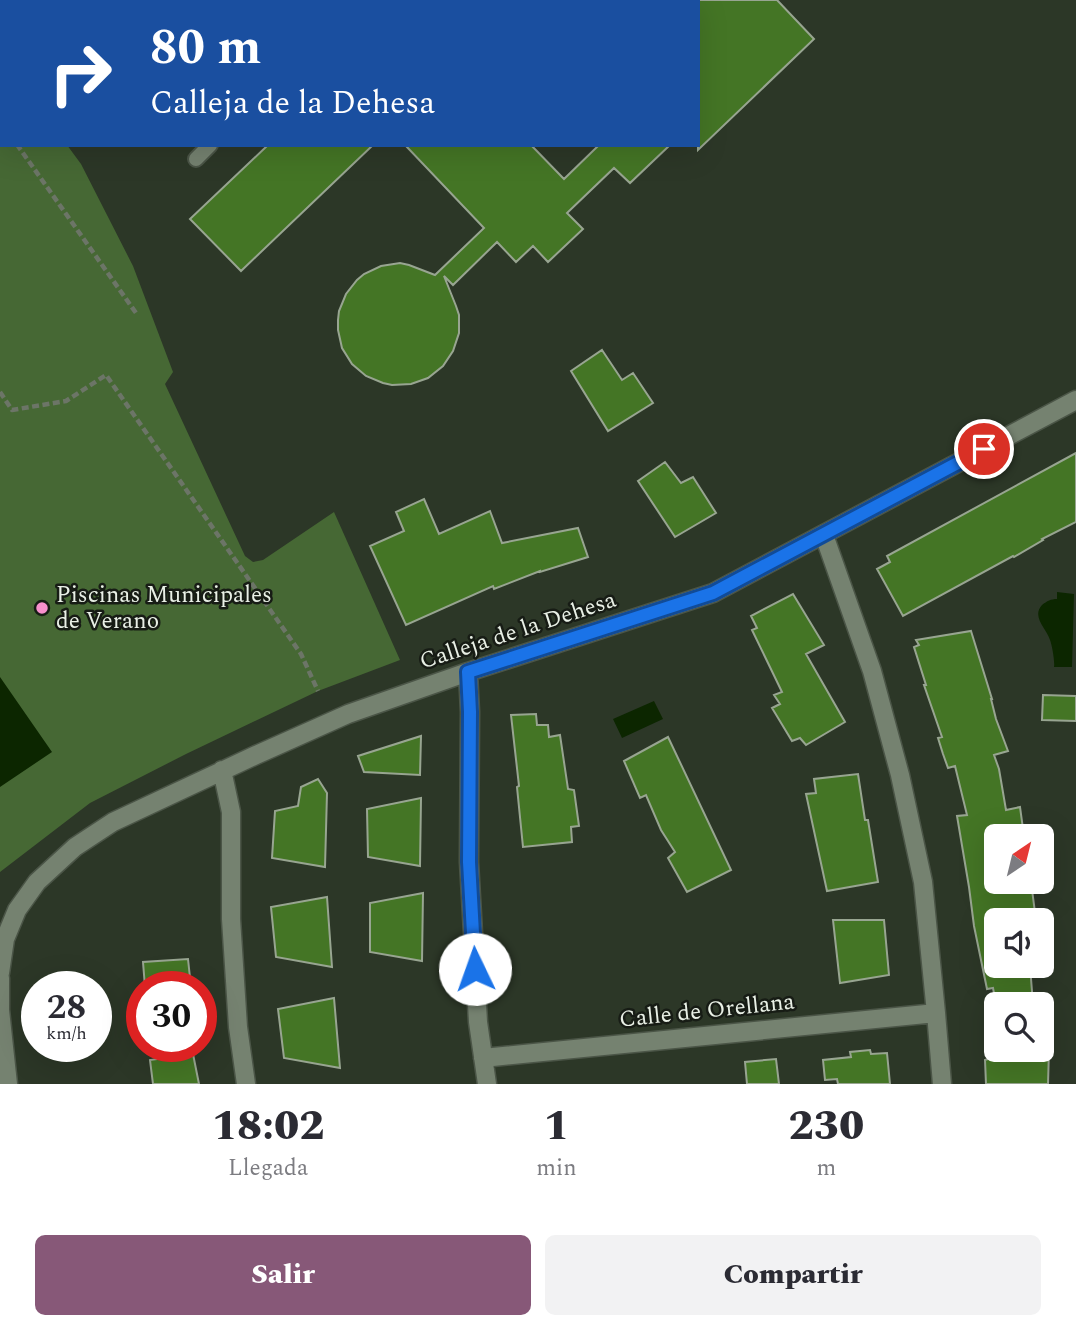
<!DOCTYPE html>
<html lang="es">
<head>
<meta charset="utf-8">
<style>
  body { margin:0; font-family:Spectral,serif; background:#f2f2f3; color:#2b2b33; height:100vh; display:flex; flex-direction:column; font-size:26px; white-space:nowrap }
  * { box-sizing:border-box; margin:0 }
  p { font-size:23px; color:#7c7c81 }
  .icon { flex:none; width:38px; height:38px; fill:none; stroke:currentColor; stroke-width:2; stroke-linecap:round; stroke-linejoin:round }
  .map { position:relative; height:1084px; overflow:hidden }
  .details { display:flex; flex-direction:column; background:#fff; flex:1 }
  .details>* { flex:none }
  .guide { position:absolute; left:0px; top:0px; width:700px; height:147px; box-shadow:0 7px 28px #0002; background:#1a4fa0; color:#fff; overflow:hidden }
  .needle { width:46px; rotate:35deg }
  .fabs { position:absolute; left:984px; top:824px; display:grid; gap:14px }
  .fabs a { display:grid; place-items:center; width:70px; height:70px; border-radius:10px; background:#fff; box-shadow:0 7px 28px #0002; font-size:35px }
  .speed { position:absolute; left:21px; top:971px; display:flex; gap:14px; font-size:35px; font-weight:700; text-align:center }
  .speed>* { display:grid; place-content:center; width:91px; height:91px; border-radius:50%; background:#fff; box-shadow:0 7px 28px #0002; line-height:1 }
  .speed small { font-size:18px; font-weight:400 }
  .speed .limit { border:10px solid #d22; background:#fff; color:#111 }
  .pin { position:absolute; display:grid; place-items:center; width:60px; height:60px; color:#fff; margin:-30px; border:4px solid #fff; border-radius:50%; box-shadow:0 2px 7px #0007 }
  .me { position:absolute; width:77px; margin:-38px; rotate:357deg; stroke-linejoin:round; filter:drop-shadow(0 0 5px #0008) }
  .turn { display:flex; align-items:center; gap:24px; height:147px; padding:0 35px; font-size:32px }
  .turn .icon { width:91px; height:91px; stroke-width:2.5 }
  .turn b { display:block; font-size:49px; line-height:60px }
  .eta { display:flex; justify-content:space-evenly; align-items:center; height:119px; text-align:center }
  .eta b { font-size:42px; font-weight:800; line-height:49px }
  .primary-button { display:flex; gap:14px; margin-top:auto; padding:14px 35px }
  .primary-button a { flex:1; height:80px; border-radius:10px; background:#875878; color:#fff; font-size:28px; font-weight:800; line-height:80px; text-align:center }
  .primary-button a+a { background:#f2f2f3; color:#2b2b33 }
  .map>svg:first-child { display:block }
  .green { fill:#466834 }
  .water { fill:#0c2600 }
  .building { fill:#447525; stroke:#98a591; stroke-width:2 }
  .lines { fill:none; stroke-linecap:round; stroke-linejoin:round }
  .service-casing { stroke:#4b5547; stroke-width:18 }
  .minor-casing { stroke:#4b5547; stroke-width:21 }
  .path { stroke:#6c7567; stroke-width:4.5; stroke-dasharray:7 3.5; stroke-linecap:butt }
  .service { stroke:#758270; stroke-width:14 }
  .minor { stroke:#758270; stroke-width:18 }
  .route-casing { stroke:#114b97; stroke-width:18 }
  .route { stroke:#1a73e8; stroke-width:12 }
  .poi-dot { fill:#f890cc; stroke:#171c15; stroke-width:2.5 }
  .labels { text-anchor:middle; dominant-baseline:central; stroke-width:5; stroke-linejoin:round; paint-order:stroke }
  .poi-label { font-size:23px; fill:#e9f0e6; stroke:#171c15; text-anchor:start }
  .street-label { font-size:23px; fill:#e9f0e6; stroke:#171c15 }
</style>
</head>
<body>
<div class="map">
<svg width="1076" height="1084" viewBox="0 0 1076 1084">
  <rect width="100%" height="100%" fill="#2c3727"/>
  <path class="green" d="M0,65L2,67V145H67L81,164L133,266L173,372L165,384L245,556L253,562L263,560L334,512L400,660L318,691L186,754L90,803L0,872Z"/>
  <path class="water" d="M1057,592L1074,594L1072,667H1054C1055,662 1052,645 1050,640C1047,629 1031,617 1042,605C1047,601 1051,599 1057,599Z
    M0,677L52,752L0,787Z
    M654,701L663,719L622,738L613,719Z"/>
  <path class="building" d="M698,0H777L814,39L698,150Z
    M268,145H373L241,271L190,219Z
    M405,145H531L564,179L599,145H670L630,183L614,168L567,213L583,229L548,262L533,246L516,262L497,242L453,285L444,276L456,306L459,315V333L453,351L443,366L428,378L411,384L392,385L383,383L366,376L352,364L342,348L338,330V320L339,311L346,294L357,280L364,274L381,266L400,263L409,265L435,275L484,228Z
    M602,350L622,380L633,373L653,403L608,431L571,371Z
    M1076,453V522L1042,539L1043,540L1014,557L1013,556L903,616L877,569L890,562L887,556Z
    M665,462L681,483L693,477L716,513L675,537L638,481Z
    M424,499L439,534L490,511L502,543L578,528L588,557L540,572V571L494,589L493,586L406,625L370,546L404,531L396,512Z
    M793,594L824,645L806,654L845,722L806,745L800,738L792,741L772,708L780,704L774,695L782,692L752,630L757,628L751,616Z
    M971,631L992,699H991L996,719L1008,751L994,755L999,769L1006,810L1020,807L1024,836H996V882H1031L1036,920H996V966H1030L1033,1004H996L993,988L987,989L974,926L969,887L957,816L967,815L955,766L948,768L943,754L938,738L942,737L924,685H926L914,647L919,645L916,640Z
    M1043,695L1076,696V721L1042,720Z
    M536,714L537,725H548L549,737L560,735L568,789L574,790L579,826L571,827L572,842L523,847L517,787L519,786L511,715Z
    M421,736L420,775L364,772L358,756Z
    M668,737L731,870L687,892L668,858L675,852L661,830L646,795L640,798L624,761Z
    M858,774L865,820H868L878,882L827,891L806,794L816,793L814,779Z
    M318,779L327,793L325,867L272,858L275,811L298,806L301,787Z
    M421,798L420,866L368,857L367,809Z
    M423,893L422,961L370,952V903Z
    M327,897L332,967L276,957L271,907Z
    M833,920H884L889,975L840,983Z
    M188,959L191,987H145L143,962Z
    M334,998L340,1068L284,1058L278,1009Z
    M870,1050L871,1054L887,1053L890,1084H838L837,1079L825,1080L823,1060L851,1057L850,1052Z
    M987,1050H1049L1048,1084H986L985,1060L988,1059Z
    M193,1054L199,1084H153L150,1060Z
    M776,1059L779,1084H747L745,1062Z"/>
  <g class="lines">
    <defs>
      <path id="service" d="M167,0L169,2
        M196,159L210,145"/>
      <path id="minor" d="M824,535L872,671L900,775L923,882L936,1013L942,1084
        M468,672L470,712L469,862L478,1022L487,1084
        M222,770L231,812V919L238,1027L246,1084
        M0,973L5,939L17,910L37,882L75,847L113,822L256,755L348,714L468,672L713,593L1076,400
        M0,978V1010L8,1084
        M483,1058L936,1013"/>
    </defs>
    <use href="#service" class="service-casing"/>
    <use href="#minor" class="minor-casing"/>
    <path class="path" d="M0,109L2,111
      M20,145L18,146L136,313
      M0,392L12,410L66,401L106,375L301,654L318,691"/>
    <use href="#service" class="service"/>
    <use href="#minor" class="minor"/>
  </g>
  <g class="lines">
    <defs>
      <path id="route" d="M475,969L469,862L470,712L468,672L713,593L984,449"/>
    </defs>
    <use href="#route" class="route-casing"/>
    <use href="#route" class="route"/>
  </g>
  <circle class="poi-dot" cx="42" cy="608" r="7"/>
  <g class="labels">
    <g class="poi-label">
      <text x="56" y="595">Piscinas Municipales<tspan x="56" dy="26">de Verano</tspan></text>
    </g>
    <g class="street-label">
      <text transform="translate(518 631) rotate(-18)">Calleja de la Dehesa</text>
      <text transform="translate(707 1011) rotate(-6)">Calle de Orellana</text>
    </g>
  </g>
</svg>
<div class="fabs">
<a><svg class="needle" viewBox="-14 -14 28 28"><path d="M0-13l5 13h-10z" fill="#e53935"/><path d="M0 13l5-13h-10z" fill="#7c7c81"/></svg></a>
<a><svg class="icon" aria-label="sound" viewBox="0 0 24 24"><path d="M4 9h4l5-4v14l-5-4H4zM17 9q2 3 0 6"/></svg></a>
<a><svg class="icon" aria-label="search" viewBox="0 0 24 24"><circle cx="10" cy="10" r="6"/><path d="M15 15l6 6"/></svg></a>
</div>
<div class="speed"><div>28<small>km/h</small></div><div class="limit">30</div></div>
<div class="pin" style="left:984px;top:449px;background:#d93025"><svg class="icon" aria-label="arrive" viewBox="0 0 24 24"><path d="M6 21V4h12l-3 4 3 4H6"/></svg></div>
<svg class="me" style="left:475px;top:969px" viewBox="-20 -20 40 40"><circle r="19" fill="#fff"/><path d="M0-13L10 11 0 6-10 11z" fill="#1a73e8"/></svg>
<div class="guide">
<div class="turn"><svg class="icon" aria-label="right" viewBox="0 0 24 24"><path d="M7 20v-9h11M14 6l5 5-5 5"/></svg><div><b>80 m</b>Calleja de la Dehesa</div></div>
</div>
</div>
<section class="details">
<div class="eta">
<div><b>18:02</b><p>Llegada</p></div>
<div><b>1</b><p>min</p></div>
<div><b>230</b><p>m</p></div>
</div>
<div class="primary-button"><a>Salir</a><a>Compartir</a></div>
</section>
</body>
</html>
